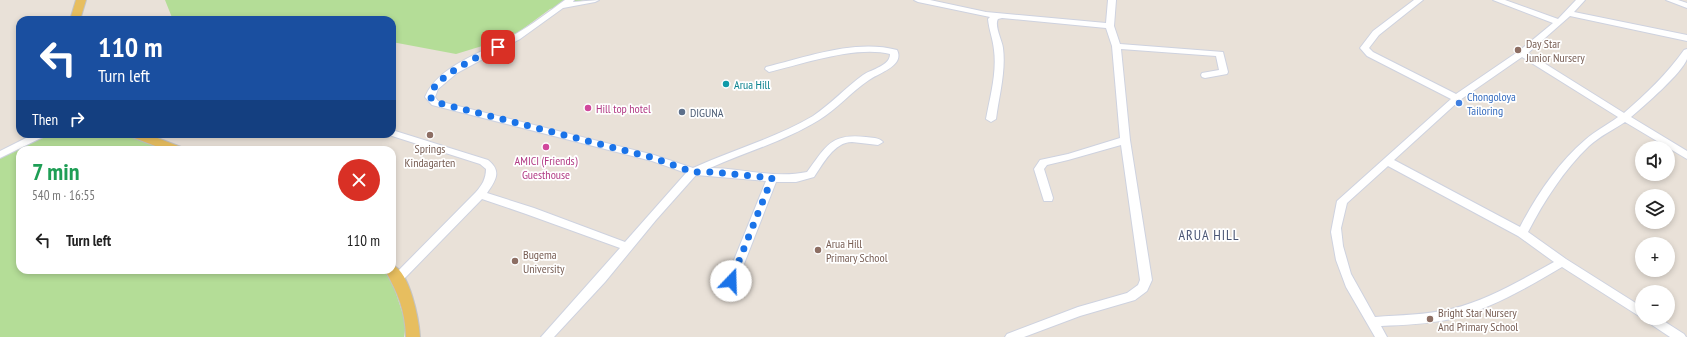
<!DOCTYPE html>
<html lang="en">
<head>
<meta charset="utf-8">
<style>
  body { margin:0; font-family:"PT Sans Narrow",sans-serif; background:#f6f6f6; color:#222; height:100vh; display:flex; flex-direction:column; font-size:15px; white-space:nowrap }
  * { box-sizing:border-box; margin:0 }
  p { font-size:13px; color:#767676 }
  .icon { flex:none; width:22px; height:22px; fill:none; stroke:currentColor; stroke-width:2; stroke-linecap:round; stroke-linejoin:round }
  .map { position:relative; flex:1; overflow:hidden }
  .details { position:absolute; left:16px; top:146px; width:380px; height:128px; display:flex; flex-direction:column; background:#fff; border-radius:12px; box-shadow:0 2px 6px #0003 }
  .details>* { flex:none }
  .guide { position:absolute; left:16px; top:16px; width:380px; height:122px; border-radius:12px; box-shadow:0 2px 6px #0003; background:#1a4fa0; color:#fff; overflow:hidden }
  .buttons { position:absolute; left:1635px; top:141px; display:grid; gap:8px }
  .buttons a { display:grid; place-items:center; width:40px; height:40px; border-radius:50%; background:#fff; box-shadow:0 2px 6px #0003; font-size:20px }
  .pin { position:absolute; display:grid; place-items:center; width:34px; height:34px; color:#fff; margin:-17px; border-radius:8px; box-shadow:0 2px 6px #0006 }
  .me { position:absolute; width:44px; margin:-22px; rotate:21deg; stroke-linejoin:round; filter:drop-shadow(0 0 3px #0008) }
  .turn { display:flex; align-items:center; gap:14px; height:84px; padding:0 16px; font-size:18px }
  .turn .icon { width:52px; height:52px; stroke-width:2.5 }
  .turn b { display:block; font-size:28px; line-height:34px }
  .then { display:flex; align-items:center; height:38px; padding:0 16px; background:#0003; gap:8px; font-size:15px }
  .round { display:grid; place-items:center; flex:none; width:42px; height:42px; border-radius:21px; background:#f6f6f6 }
  .headline { display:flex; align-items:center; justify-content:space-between; height:68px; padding:0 16px }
  h1 { font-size:24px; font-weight:700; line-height:30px; color:#1e9e55 }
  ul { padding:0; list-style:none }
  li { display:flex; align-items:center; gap:12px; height:52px; padding:0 16px }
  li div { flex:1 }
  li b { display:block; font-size:15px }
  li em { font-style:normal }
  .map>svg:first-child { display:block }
  .green { fill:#b4dd97 }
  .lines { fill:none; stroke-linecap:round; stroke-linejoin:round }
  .minor-casing { stroke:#ced2df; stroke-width:2 }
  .major-casing { stroke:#c3c3c3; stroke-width:2 }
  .minor { fill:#fff; fill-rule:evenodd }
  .major { fill:#e7be5f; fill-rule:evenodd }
  .route { stroke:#1a73e8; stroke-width:7; stroke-dasharray:0 12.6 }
  .education-dot { fill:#8d6e63; stroke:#fff; stroke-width:1.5 }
  .culture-dot { fill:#0f9aa8; stroke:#fff; stroke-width:1.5 }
  .shop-dot { fill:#3f7fe0; stroke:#fff; stroke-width:1.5 }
  .hotel-dot { fill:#d1479c; stroke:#fff; stroke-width:1.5 }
  .service-dot { fill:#5c6f8a; stroke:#fff; stroke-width:1.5 }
  .labels { text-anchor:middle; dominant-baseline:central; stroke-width:3.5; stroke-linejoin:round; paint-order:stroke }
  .education-label { font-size:12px; fill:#785e54; stroke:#fff; text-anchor:start }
  .culture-label { font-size:12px; fill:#0d838f; stroke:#fff; text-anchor:start }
  .shop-label { font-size:12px; fill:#366cbe; stroke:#fff; text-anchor:start }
  .hotel-label { font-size:12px; fill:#b23c85; stroke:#fff; text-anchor:start }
  .service-label { font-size:12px; fill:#4e5e75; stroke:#fff; text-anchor:start }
  .quarter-label { font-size:14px; letter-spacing:1px; fill:#4a5574; stroke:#fff }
</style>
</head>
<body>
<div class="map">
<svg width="1687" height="337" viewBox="0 0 1687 337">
  <rect width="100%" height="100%" fill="#e9e1d8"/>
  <path class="green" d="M165,0H584L550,9L512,37L456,54L392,42V20H173Z
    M50,134H129L168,150H20V270H386L390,275L406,324L404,337H0V157Z"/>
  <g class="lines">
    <defs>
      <path id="minor" d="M565,0H574L573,2L599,0L595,2L563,8L520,39L457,73L438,89L435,97L438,101L654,155L693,168C732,150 776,138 813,116C831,104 845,88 863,75C872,69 890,66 890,54C857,45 802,64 769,72L765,69L766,67C807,57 855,39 897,50C905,66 878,73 869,80C851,92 837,109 819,120C785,141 746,152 710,168C742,168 774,179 807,172C826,147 830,133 866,137C871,138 879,137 883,142L878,145C870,144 861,143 852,142C834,142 823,164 814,177L796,182H776L733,292L731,295L727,297L723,295L721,292L766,181L696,175L656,220L605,282L554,337H541L620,248L526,214L482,199L402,281L398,282L394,281L392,278L394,275L476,192C482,185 486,179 486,169L480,164L389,135L388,134H392V130L488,160C502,171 496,180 487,193L534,208L625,242L686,173L652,161L432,105L425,97C439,64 486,52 514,35C532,25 548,12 565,0Z
        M914,0H930L986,12L1106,23L1108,0H1116L1114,26L1120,44L1223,52L1228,72L1227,74L1205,78L1202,77L1201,75L1202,73L1219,70L1216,56L1121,49L1130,140L1152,280L1147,291L1135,300L1080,316L1024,337H1005L1007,334L1078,307L1127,293L1138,285L1140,280L1121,145L1068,160L1047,165L1044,169L1053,198L1052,201H1044L1043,198L1034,169L1040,160L1068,154L1120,138L1112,46L1106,28L1002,18L998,19C994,26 1002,40 1003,48C1006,71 999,96 996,119L991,122L986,119C990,97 997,73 994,50C993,39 989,30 988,19L990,17L918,2Z
        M1414,0H1423L1379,35L1369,48L1373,52L1456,94L1519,51L1553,23L1493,0H1505L1558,19L1576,0H1585L1574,12L1687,35V41L1570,16L1528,53L1624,113C1646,94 1667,74 1684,50L1687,49C1687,52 1687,56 1687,59C1682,73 1644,106 1631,117L1687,151V159L1625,122C1613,130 1600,136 1589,146C1564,170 1544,201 1528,232L1566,259L1642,307V318L1562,267C1527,288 1490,309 1451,319C1428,324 1404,325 1381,326L1387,337H1375L1346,287L1336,260L1331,232L1337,201L1451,99L1367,56L1360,48L1373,31ZM1522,57L1618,117C1607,125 1595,131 1585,140C1558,163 1536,196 1520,227L1394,160L1460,100ZM1388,166L1518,236L1554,262C1521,280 1488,300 1451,309C1426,315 1400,315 1375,317L1351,274L1343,246L1341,228L1347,203Z
        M1666,0H1678L1687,3V8Z
        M34,134H47L45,136L0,158V151Z
        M1644,318H1659L1684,334L1686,337H1670L1646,321Z"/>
      <path id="major" d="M76,0H86L80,20H70Z
        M130,134H147L181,147L183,150H166L132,137Z
        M392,265C410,271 419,320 420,337H406C405,310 398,293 385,270H392Z"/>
    </defs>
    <use href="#minor" class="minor-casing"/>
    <use href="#major" class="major-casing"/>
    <use href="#minor" class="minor"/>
    <use href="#major" class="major"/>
  </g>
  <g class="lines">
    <path class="route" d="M498,47C482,55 432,77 430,97L435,102L654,158L693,172H713L772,178L731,281"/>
  </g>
  <g class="education-dot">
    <circle cx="1518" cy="50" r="4"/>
    <circle cx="430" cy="135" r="4"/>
    <circle cx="818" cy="250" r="4"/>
    <circle cx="515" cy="261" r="4"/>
    <circle cx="1430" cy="319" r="4"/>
  </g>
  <circle class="culture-dot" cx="726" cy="84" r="4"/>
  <circle class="shop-dot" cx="1459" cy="103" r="4"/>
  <g class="hotel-dot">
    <circle cx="588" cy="108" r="4"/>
    <circle cx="546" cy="147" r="4"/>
  </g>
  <circle class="service-dot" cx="682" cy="112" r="4"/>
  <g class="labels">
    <g class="education-label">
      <text x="1526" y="43">Day Star<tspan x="1526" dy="14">Junior Nursery</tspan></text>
      <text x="430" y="148" text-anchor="middle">Springs<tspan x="430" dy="14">Kindagarten</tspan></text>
      <text x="826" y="243">Arua Hill<tspan x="826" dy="14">Primary School</tspan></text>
      <text x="523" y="254">Bugema<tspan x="523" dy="14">University</tspan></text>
      <text x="1438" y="312">Bright Star Nursery<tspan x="1438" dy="14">And Primary School</tspan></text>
    </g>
    <g class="culture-label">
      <text x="734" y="84">Arua Hill</text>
    </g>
    <g class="shop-label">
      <text x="1467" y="96">Chongoloya<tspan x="1467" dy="14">Tailoring</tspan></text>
    </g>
    <g class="hotel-label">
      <text x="596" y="108">Hill top hotel</text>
      <text x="546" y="160" text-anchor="middle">AMICI (Friends)<tspan x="546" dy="14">Guesthouse</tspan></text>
    </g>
    <g class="service-label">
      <text x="690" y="112">DIGUNA</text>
    </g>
    <g class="quarter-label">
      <text x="1209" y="235">ARUA HILL</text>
    </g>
  </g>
</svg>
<div class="buttons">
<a><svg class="icon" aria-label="sound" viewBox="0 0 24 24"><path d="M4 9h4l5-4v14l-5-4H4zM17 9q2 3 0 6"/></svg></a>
<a><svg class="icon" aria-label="layers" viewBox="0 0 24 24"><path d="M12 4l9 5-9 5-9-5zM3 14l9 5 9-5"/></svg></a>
<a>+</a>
<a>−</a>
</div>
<div class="pin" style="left:498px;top:47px;background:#d93025"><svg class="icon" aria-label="arrive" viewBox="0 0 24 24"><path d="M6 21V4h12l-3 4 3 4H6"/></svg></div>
<svg class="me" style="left:731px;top:281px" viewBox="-20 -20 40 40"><circle r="19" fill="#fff"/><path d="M0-13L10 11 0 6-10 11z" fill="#1a73e8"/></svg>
<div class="guide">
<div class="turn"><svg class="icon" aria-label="left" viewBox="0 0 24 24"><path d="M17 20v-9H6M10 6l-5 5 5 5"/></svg><div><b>110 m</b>Turn left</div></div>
<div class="then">Then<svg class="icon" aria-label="right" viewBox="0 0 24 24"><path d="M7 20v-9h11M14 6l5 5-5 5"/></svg></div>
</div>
<section class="details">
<div class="headline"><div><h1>7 min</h1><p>540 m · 16:55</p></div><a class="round" style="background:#d93025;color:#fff"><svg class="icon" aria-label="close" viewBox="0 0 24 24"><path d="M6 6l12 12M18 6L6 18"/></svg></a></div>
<ul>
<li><svg class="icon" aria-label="left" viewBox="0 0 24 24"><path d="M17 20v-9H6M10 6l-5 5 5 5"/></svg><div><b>Turn left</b></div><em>110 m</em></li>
</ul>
</section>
</div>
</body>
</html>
